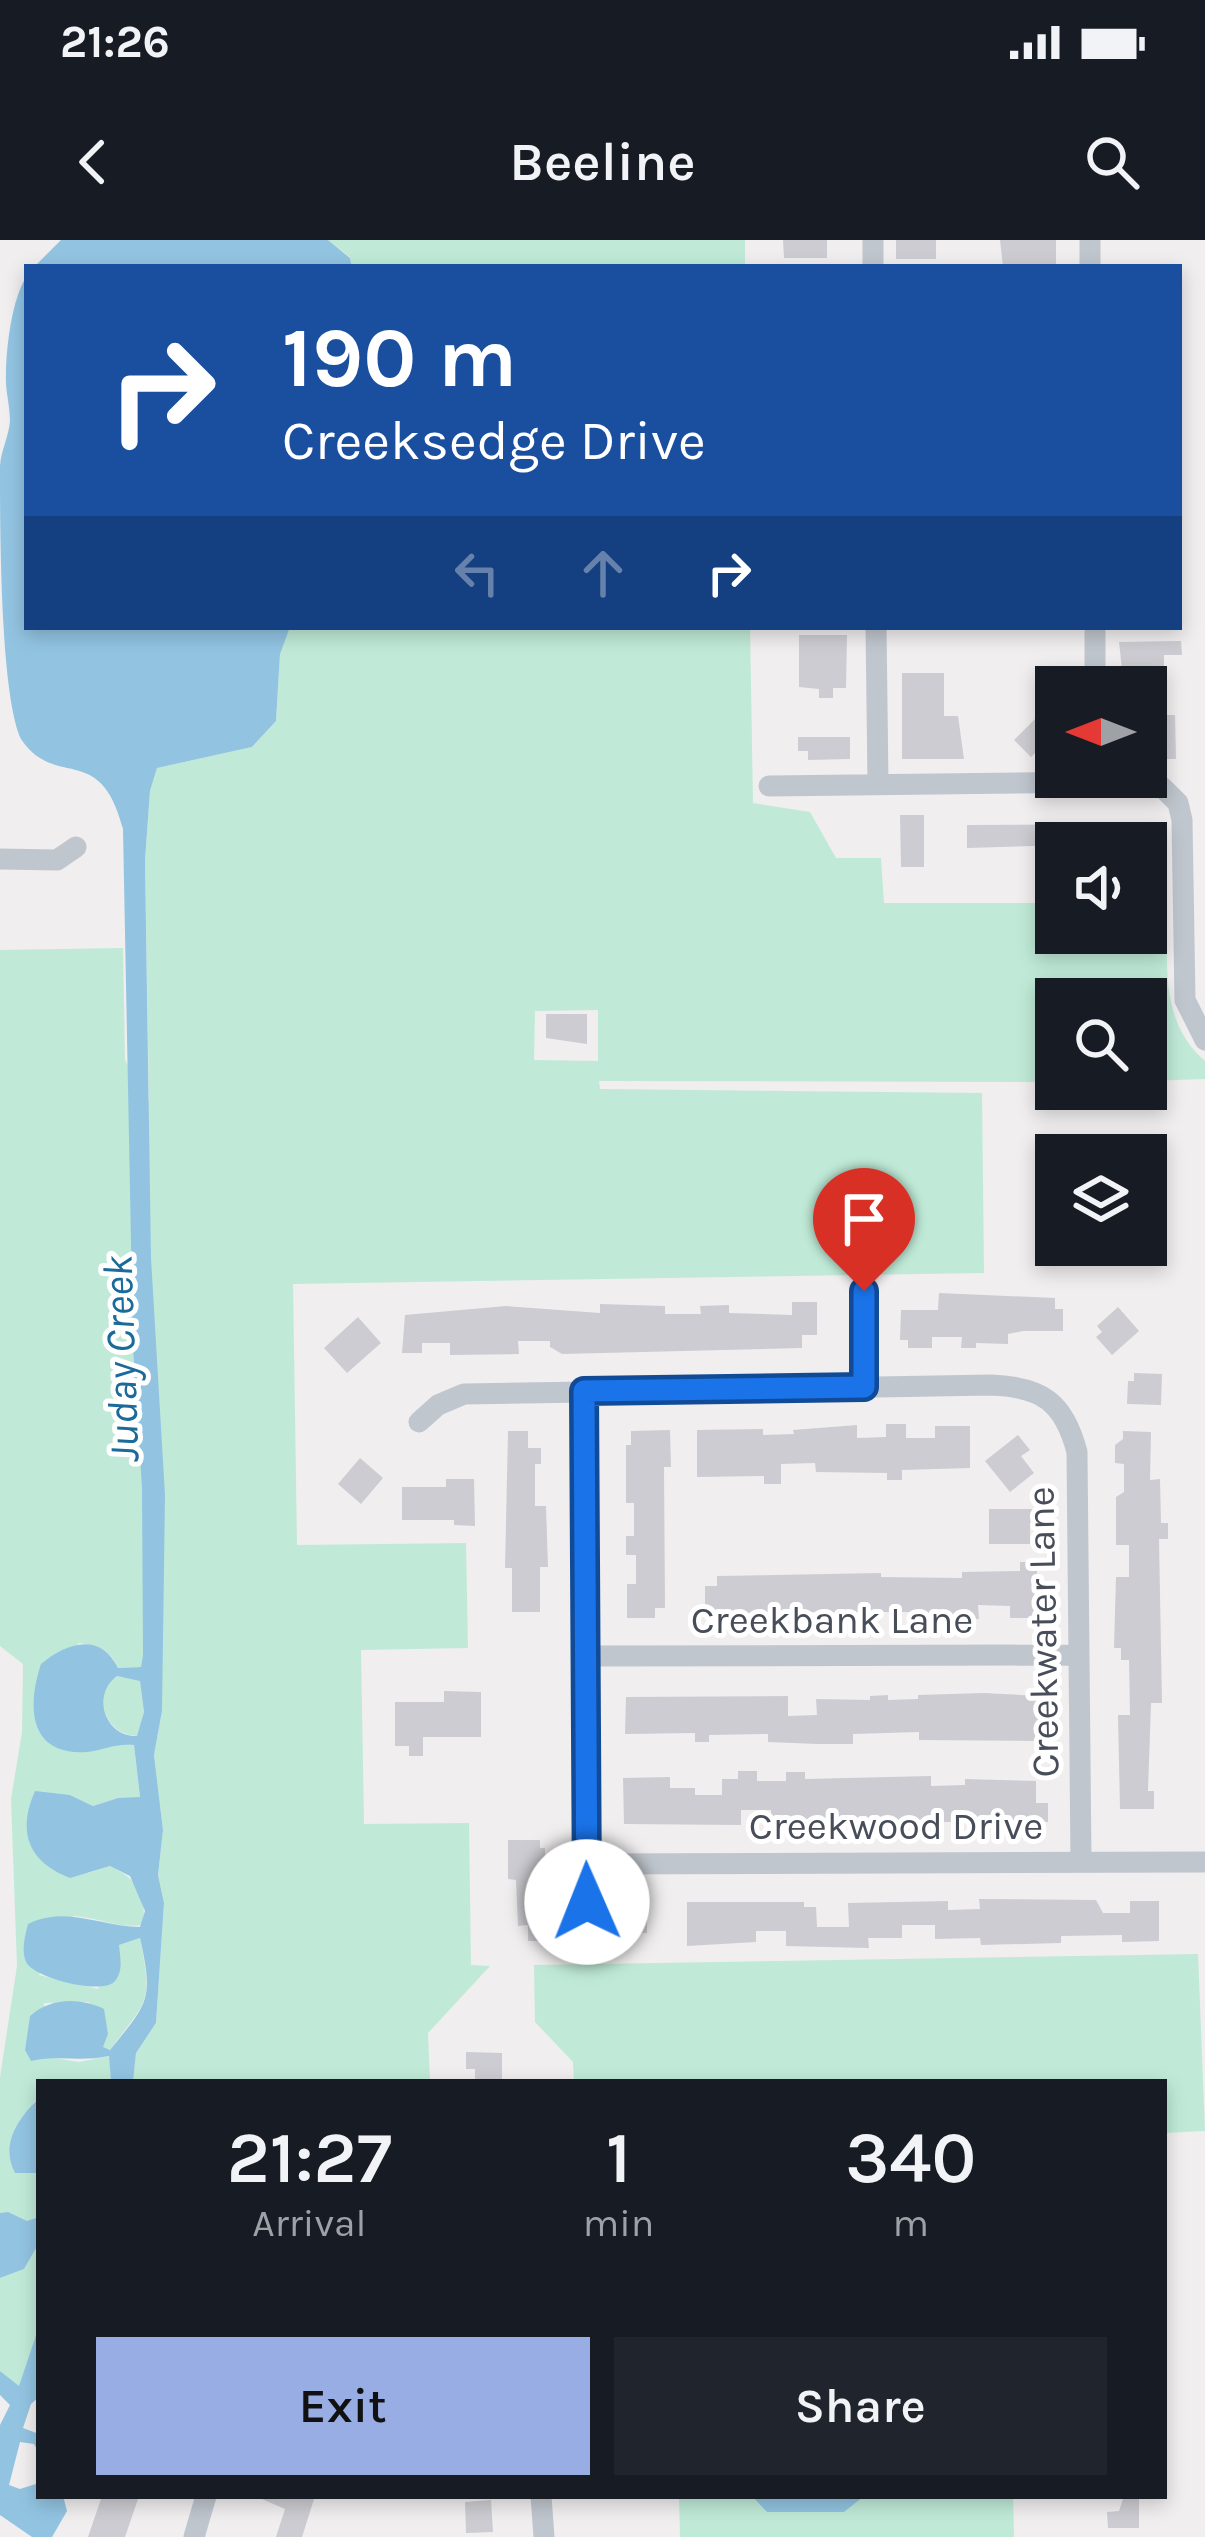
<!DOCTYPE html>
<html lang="en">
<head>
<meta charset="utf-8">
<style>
  body { margin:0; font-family:Karla,sans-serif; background:#20242c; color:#f1f3f6; height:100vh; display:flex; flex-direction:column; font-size:45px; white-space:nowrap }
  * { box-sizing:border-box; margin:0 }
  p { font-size:39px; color:#9ea1a6 }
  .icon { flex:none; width:66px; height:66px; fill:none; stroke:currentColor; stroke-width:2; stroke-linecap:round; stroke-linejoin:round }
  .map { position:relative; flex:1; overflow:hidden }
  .sheet { position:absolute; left:36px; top:1839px; width:1131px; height:420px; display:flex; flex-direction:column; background:#171b24; border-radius:0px; box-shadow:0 6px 18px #0003 }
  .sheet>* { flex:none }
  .banner { position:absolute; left:24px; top:24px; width:1158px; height:366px; border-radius:0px; box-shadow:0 6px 18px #0003; background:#1a4fa0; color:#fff; overflow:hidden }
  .needle { width:78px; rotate:270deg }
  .buttons { position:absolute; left:1035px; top:426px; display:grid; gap:24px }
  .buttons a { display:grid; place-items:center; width:132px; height:132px; border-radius:0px; background:#171b24; box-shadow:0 6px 18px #0003; font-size:60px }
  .pin { position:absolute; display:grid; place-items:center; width:102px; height:102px; color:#fff; margin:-123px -51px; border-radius:50% 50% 50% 0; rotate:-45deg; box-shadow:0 0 12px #0007 }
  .pin .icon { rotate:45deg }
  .me { position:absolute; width:132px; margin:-66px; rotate:359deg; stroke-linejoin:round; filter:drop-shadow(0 0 9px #0008) }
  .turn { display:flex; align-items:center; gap:42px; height:252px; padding:0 60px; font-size:54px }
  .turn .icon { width:156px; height:156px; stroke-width:2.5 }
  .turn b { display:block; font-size:84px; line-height:102px }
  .lanes { display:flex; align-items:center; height:114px; padding:0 60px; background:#0003; justify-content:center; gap:60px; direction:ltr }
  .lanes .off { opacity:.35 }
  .eta { display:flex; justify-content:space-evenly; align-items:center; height:204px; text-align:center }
  .eta b { font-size:72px; font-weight:600; line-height:84px }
  .cta { display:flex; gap:24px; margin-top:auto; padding:24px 60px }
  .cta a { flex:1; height:138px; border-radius:0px; background:#98ade4; color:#111; font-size:48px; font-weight:600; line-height:138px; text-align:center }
  .cta a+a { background:#20242c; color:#f1f3f6 }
  .status { display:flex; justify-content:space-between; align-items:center; height:84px; padding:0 60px; background:#171b24; direction:ltr }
  .status svg { height:33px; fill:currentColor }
  header { display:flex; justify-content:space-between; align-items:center; height:156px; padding:0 60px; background:#171b24; font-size:54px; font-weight:600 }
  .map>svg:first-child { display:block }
  .green { fill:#c0ead7; fill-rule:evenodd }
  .water { fill:#92c4e2; fill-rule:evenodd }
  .building { fill:#ccccd2 }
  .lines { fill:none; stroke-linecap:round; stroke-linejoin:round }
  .minor { stroke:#c0c6ce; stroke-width:21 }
  .route-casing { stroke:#114b97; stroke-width:30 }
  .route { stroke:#1a73e8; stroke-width:21 }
  .labels { text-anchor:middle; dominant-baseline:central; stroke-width:10; stroke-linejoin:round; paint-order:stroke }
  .street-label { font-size:39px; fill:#484e59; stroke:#fff }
  .water-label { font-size:42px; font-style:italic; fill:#1a6a9a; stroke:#fff }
</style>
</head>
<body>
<div class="status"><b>21:26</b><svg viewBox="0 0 49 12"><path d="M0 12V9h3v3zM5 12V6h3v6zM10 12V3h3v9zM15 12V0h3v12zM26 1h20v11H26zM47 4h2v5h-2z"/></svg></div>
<header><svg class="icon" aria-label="back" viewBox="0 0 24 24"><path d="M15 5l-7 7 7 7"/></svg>Beeline<svg class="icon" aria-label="search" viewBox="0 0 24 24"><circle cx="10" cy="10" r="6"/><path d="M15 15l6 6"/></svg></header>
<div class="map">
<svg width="1205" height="2297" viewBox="0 0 1205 2297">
  <rect width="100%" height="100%" fill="#f0eeee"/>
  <path class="green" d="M328,0H745V27H352L350,17Z
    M290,387H750L753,563L810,572L836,618H881L884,663H1056V693H1146V663H1167C1168,720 1158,781 1205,821V839L1146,841V759H1056V842L599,841L600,849L982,853L984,1033L293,1044L297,1305L466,1303L468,1408L361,1410L364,1584L469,1583L471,1725L490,1726L428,1793L430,1842H133L136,1813L156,1783L164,1663L158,1635L163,1590L154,1515L162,1471L141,1427L118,1428C109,1408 99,1406 78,1403L94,1511L114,1503L134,1505L140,1558H118L93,1566L70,1555L88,1633L110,1626C137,1639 147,1654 143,1685C118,1689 98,1677 73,1676L39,1735L98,1749L119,1705L140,1698C153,1765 148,1758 110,1810L103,1808L89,1762L44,1763L48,1817L79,1822L110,1816L111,1842H39V1858L33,1863L15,1932L39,1933V1977L27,1982L0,1973V1837L17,1726L11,1559L22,1492L23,1424L0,1406V710L123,708L125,820L149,862L145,620L150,551L157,528L252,507L276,481L280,413ZM598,770V821L534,820L535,771Z
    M117,1436L140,1440L144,1472L138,1496C105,1496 91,1455 117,1436Z
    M1198,1714L1205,1891L1164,1893V1842H574L573,1822L535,1782L534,1725Z
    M39,2003V2086L19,2147L0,2131V2038L24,2029Z
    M679,2256H1013L1014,2297H680Z"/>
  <path class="water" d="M61,0H328L350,18L352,27H34Z
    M27,36V387H290L280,414L276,481L252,507L157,528L150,551L145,620L151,1018L165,1255L162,1471L154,1515L163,1590L158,1635L164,1663L156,1783L136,1813L133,1842H111L109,1816C82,1822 57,1815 31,1821L25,1810L30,1776C50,1758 79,1757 104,1769L108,1794L103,1807L110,1810C148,1763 154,1760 140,1698L119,1705C120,1717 124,1732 114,1742C100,1755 34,1738 26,1722C21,1710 25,1696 28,1684C67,1665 101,1687 140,1687L145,1671L130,1636L110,1626L70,1638C28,1622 17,1592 35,1551L70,1555L93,1566L118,1558L140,1557L134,1505C115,1503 104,1510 87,1512C28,1516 27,1466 41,1424C67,1402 101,1392 118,1428L141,1427L143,1415L142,1248L133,1107L123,589C100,500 56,551 21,499C0,453 0,285 0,226C1,210 9,196 10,181C10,165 5,150 6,135C6,109 12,57 27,36ZM117,1436L140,1441L144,1472L137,1496C105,1497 91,1455 117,1436Z
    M39,1858V1933H15C0,1904 18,1879 39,1858Z
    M8,1972L27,1981L39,1977V2003L24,2029L0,2038V1973Z
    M39,2086V2157L31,2164L23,2188L39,2194V2213L34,2204L20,2202L9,2245L20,2249L39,2243V2256H63L67,2271L52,2297H32L0,2275V2185L10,2165L0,2155V2131L19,2146Z
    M752,2256H864L844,2272H767Z"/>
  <path class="building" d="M783,0H827V18H784Z
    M896,0H936V19H896Z
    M1000,0H1056V27H1003Z
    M799,395H847L846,448H833V458H819V449L799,447Z
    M1181,401L1182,415H1164V475H1175L1176,519H1146V447H1124L1119,402Z
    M902,433H944V476H958L964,519H902Z
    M1046,468L1056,479V506L1049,499L1031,517L1014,500Z
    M798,497H850V519L808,520V511H798Z
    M900,575H924V627H901Z
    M1128,584V603L967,608V585Z
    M546,774H587V804L546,798Z
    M939,1053L1055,1058V1069H1063V1091H1023L1008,1094V1104L976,1103V1108H961L962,1097H932V1108H908V1100H900L901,1070H938Z
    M792,1062H817V1095H802V1108L562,1114L550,1107V1101H518L519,1114L450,1115V1103H422V1113H402L405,1075L506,1066L600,1073V1064L665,1066V1074H701L700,1066L729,1065V1073L792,1075Z
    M1118,1067L1139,1091L1112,1115L1096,1097L1102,1092L1097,1086Z
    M358,1077L381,1103L347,1133L324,1108Z
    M1134,1133L1162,1134L1161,1165L1127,1164L1128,1141H1134Z
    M886,1184H906V1198H935V1186H970V1228L902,1230V1240H887V1233L816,1232L815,1223L781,1224V1244H764V1236L697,1237V1190L763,1189V1195L794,1194L793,1190L857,1185V1198L886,1197Z
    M670,1190L671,1227H664L665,1368H655V1378H627V1344H636V1315H626V1296H634V1263H626V1205H631V1191Z
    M508,1191H528V1208H541V1224H535V1266H546L548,1327H540V1372H512V1328H505Z
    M1123,1191L1151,1192L1150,1240L1160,1239L1161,1283H1168V1299H1159L1162,1463H1151L1148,1551H1154V1569H1120L1118,1475H1130L1129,1420H1121V1408H1114L1116,1337H1129V1305H1116V1257L1124,1252V1224L1115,1223V1205L1123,1199Z
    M1018,1195L1030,1210L1021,1216L1034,1233L1010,1252L985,1221Z
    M360,1218L383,1238L361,1264L338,1244Z
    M446,1239H474L475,1286L454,1285V1280H402V1247H446Z
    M989,1269H1037V1283H1030V1304H989Z
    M1020,1322H1037V1378H1010V1366L978,1365L979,1379H960V1375L910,1378V1372H882V1378H864V1372L837,1373V1379H816V1372H785V1377L705,1376V1346H717V1336L881,1333V1337L962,1338V1332L1020,1331Z
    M444,1451L481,1452V1497H423V1516H409V1506H395V1462H444Z
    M984,1453L1039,1456L1040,1501L919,1500V1492L853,1494V1504H817L768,1502V1494L709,1495V1502H695V1493L625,1494L626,1457L788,1456V1476L817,1475L816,1459L870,1460V1456L888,1455V1460L918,1459V1455Z
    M738,1531H757V1541H786V1532H805V1539L931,1536V1546L965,1545V1539L1036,1541V1563H1048V1582H771V1570H741V1585L624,1584L623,1538L670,1537V1548H695V1555H722V1539H738Z
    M508,1600H540V1608H545L544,1673H554L555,1688H546V1701H528V1685L518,1686L516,1640L508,1639Z
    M979,1659L1096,1660L1103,1673H1130V1661H1159V1701L1122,1702V1695L1061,1696V1703L981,1705L980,1698L935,1699V1685H902V1698H868L869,1708L786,1706V1691H756V1702L687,1706V1662H804V1667H816L817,1687H849L848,1663L948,1661V1670L980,1669Z
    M647,1664V1693L614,1694L613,1665Z
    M466,1812L502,1813V1842H475V1829H466Z
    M102,2256H139L125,2297H88Z
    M255,2256H315L302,2297H276L285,2269Z
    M1124,2256H1139V2288H1108L1107,2272L1119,2271Z
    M491,2260L493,2292L466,2293L465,2262Z"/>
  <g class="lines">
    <path class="minor" d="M873,0V27
      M1090,0V27
      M876,387L878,544
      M1095,387V447
      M769,546L1098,542L1162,547L1178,563L1182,580L1185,760L1205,800
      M0,619L57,620L76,607
      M864,1147V1051
      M584,1151L588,1700
      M419,1182L438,1165L464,1154L991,1145C1042,1147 1064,1162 1077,1212L1081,1622
      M586,1416L1079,1415
      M586,1624L1205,1622
      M541,2256L544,2297
      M194,2297L206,2256"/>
  </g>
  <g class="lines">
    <defs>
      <path id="route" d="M587,1662L584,1151L864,1147V1051"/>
    </defs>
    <use href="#route" class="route-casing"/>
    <use href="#route" class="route"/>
  </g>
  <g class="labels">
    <g class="street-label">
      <text x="832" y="1380">Creekbank Lane</text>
      <text transform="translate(1043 1392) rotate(-91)">Creekwater Lane</text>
      <text x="896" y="1586">Creekwood Drive</text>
    </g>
    <g class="water-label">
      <text transform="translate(121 1119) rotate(-92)">Juday Creek</text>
    </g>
  </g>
</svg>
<div class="buttons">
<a><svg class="needle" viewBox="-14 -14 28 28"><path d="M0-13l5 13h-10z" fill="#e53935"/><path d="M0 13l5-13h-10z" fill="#9ea1a6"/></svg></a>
<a><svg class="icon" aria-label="sound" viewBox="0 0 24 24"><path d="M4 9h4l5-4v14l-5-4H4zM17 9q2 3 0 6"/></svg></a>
<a><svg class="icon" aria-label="search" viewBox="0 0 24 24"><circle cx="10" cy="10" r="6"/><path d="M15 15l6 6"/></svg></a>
<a><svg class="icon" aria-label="layers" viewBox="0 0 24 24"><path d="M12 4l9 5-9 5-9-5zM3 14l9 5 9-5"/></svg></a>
</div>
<div class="pin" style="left:864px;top:1051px;background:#d93025"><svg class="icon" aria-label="arrive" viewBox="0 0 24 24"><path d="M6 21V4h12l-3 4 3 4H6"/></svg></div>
<svg class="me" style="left:587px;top:1662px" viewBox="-20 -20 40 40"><circle r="19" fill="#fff"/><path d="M0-13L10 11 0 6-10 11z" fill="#1a73e8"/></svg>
<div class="banner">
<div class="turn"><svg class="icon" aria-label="right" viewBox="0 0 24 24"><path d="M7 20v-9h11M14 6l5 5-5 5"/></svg><div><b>190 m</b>Creeksedge Drive</div></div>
<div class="lanes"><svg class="icon off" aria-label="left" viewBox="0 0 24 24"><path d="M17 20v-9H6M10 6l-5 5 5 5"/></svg><svg class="icon off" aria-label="ahead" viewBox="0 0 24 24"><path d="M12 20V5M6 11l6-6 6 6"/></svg><svg class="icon" aria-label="right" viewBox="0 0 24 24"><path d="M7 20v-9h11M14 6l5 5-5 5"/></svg></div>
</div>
<section class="sheet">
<div class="eta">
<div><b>21:27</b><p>Arrival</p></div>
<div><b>1</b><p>min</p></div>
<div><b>340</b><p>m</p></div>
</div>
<div class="cta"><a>Exit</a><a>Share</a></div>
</section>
</div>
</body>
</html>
